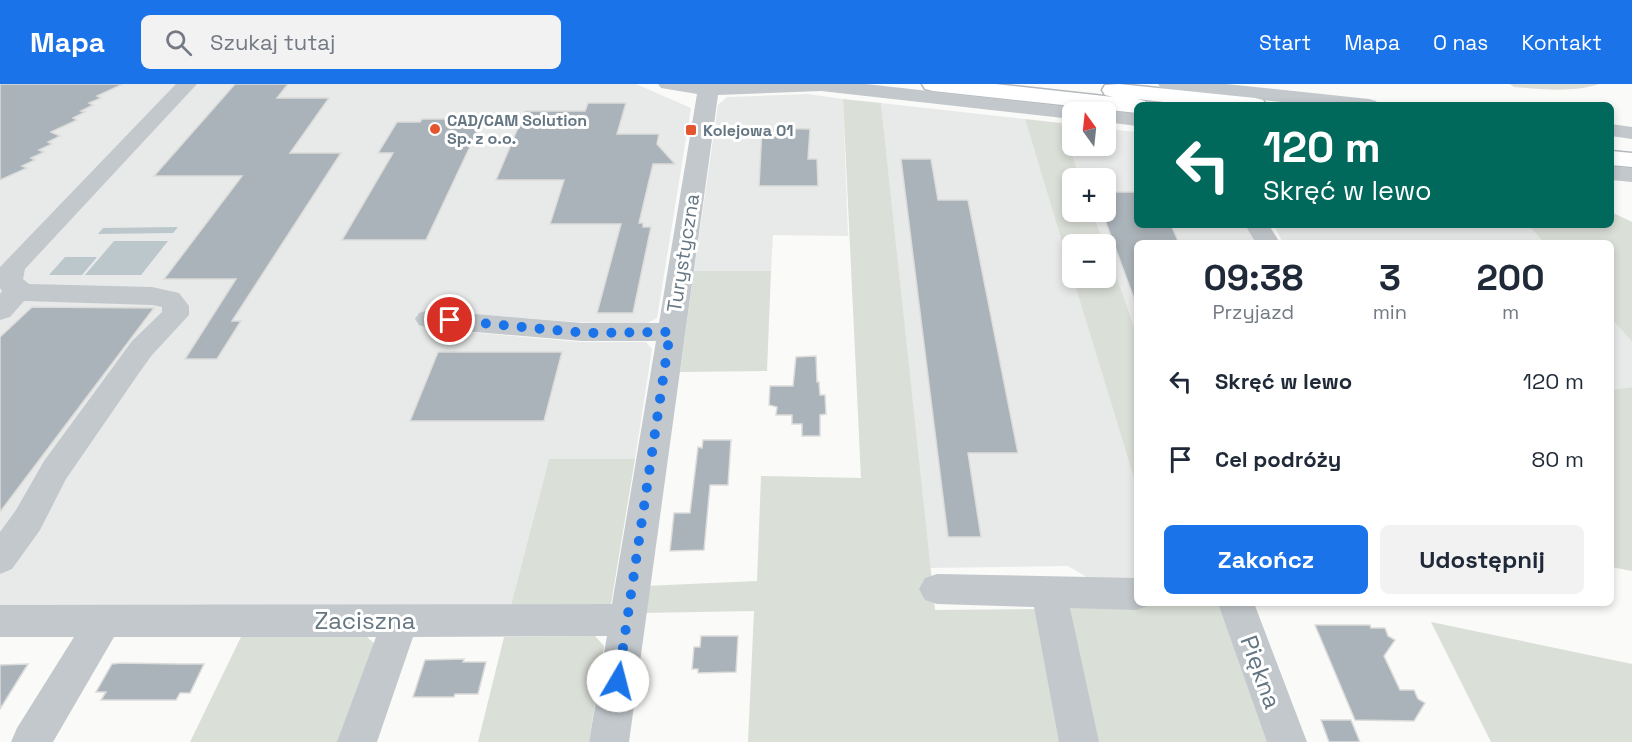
<!DOCTYPE html>
<html lang="pl">
<head>
<meta charset="utf-8">
<style>
  body { margin:0; font-family:"Space Grotesk",sans-serif; background:#f2f2f3; color:#1f2937; height:100vh; display:flex; flex-direction:column; font-size:22px; white-space:nowrap }
  * { box-sizing:border-box; margin:0 }
  p { font-size:20px; color:#747a83 }
  .icon { flex:none; width:33px; height:33px; fill:none; stroke:currentColor; stroke-width:2; stroke-linecap:round; stroke-linejoin:round }
  .map { position:relative; flex:1; overflow:hidden }
  .sheet { position:absolute; left:1134px; top:156px; width:480px; height:366px; display:flex; flex-direction:column; background:#fff; border-radius:9px; box-shadow:0 3px 9px #0003 }
  .sheet>* { flex:none }
  .banner { position:absolute; left:1134px; top:18px; width:480px; height:126px; border-radius:9px; box-shadow:0 3px 9px #0003; background:#00695c; color:#fff; overflow:hidden }
  .needle { width:39px; rotate:345deg }
  .buttons { position:absolute; left:1062px; top:18px; display:grid; gap:12px }
  .buttons a { display:grid; place-items:center; width:54px; height:54px; border-radius:9px; background:#fff; box-shadow:0 3px 9px #0003; font-size:30px }
  .pin { position:absolute; display:grid; place-items:center; width:51px; height:51px; color:#fff; margin:-26px; border:3px solid #fff; border-radius:50%; box-shadow:0 2px 6px #0007 }
  .me { position:absolute; width:66px; margin:-33px; rotate:8deg; stroke-linejoin:round; filter:drop-shadow(0 0 4px #0008) }
  .turn { display:flex; align-items:center; gap:21px; height:126px; padding:0 30px; font-size:27px }
  .turn .icon { width:78px; height:78px; stroke-width:2.5 }
  .turn b { display:block; font-size:42px; line-height:51px }
  .eta { display:flex; justify-content:space-evenly; align-items:center; height:102px; text-align:center }
  .eta b { font-size:36px; font-weight:600; line-height:42px }
  .primary-button { display:flex; gap:12px; margin-top:auto; padding:12px 30px }
  .primary-button a { flex:1; height:69px; border-radius:9px; background:#1a73e8; color:#fff; font-size:24px; font-weight:600; line-height:69px; text-align:center }
  .primary-button a+a { background:#f2f2f3; color:#1f2937 }
  ul { padding:0; list-style:none }
  li { display:flex; align-items:center; gap:18px; height:78px; padding:0 30px }
  li div { flex:1 }
  li b { display:block; font-size:22px }
  li em { font-style:normal }
  header { display:flex; align-items:center; gap:36px; box-sizing:border-box; height:84px; padding:0 30px; background:#1a73e8; color:#fff }
  header strong { font-size:28px }
  nav { display:flex; gap:33px; margin-inline-start:auto; font-size:21px }
  .search { width:420px; height:54px; background:#f2f2f3; display:flex; align-items:center; gap:15px; box-sizing:border-box; padding:0 21px; border-radius:9px; color:#747a83; font-size:22px }
  .map>svg:first-child { display:block }
  .built { fill:#e8e9e9 }
  .green { fill:#dadfd7 }
  .water { fill:#bbc7cb }
  .building { fill:#aab3b9; stroke:#dcdcda; stroke-width:1.5 }
  .lines { fill:none; stroke-linecap:round; stroke-linejoin:round }
  .highway-casing { stroke:#b4b9bd; stroke-width:3 }
  .minor { fill:#c3c8cc; fill-rule:evenodd }
  .highway { fill:#fff; fill-rule:evenodd }
  .route { stroke:#1a73e8; stroke-width:10; stroke-dasharray:0 18 }
  .poi-dot { fill:#e4572e; stroke:#fff; stroke-width:2 }
  .labels { text-anchor:middle; dominant-baseline:central; stroke-width:6; stroke-linejoin:round; paint-order:stroke }
  .far-poi-label { font-size:16px; font-weight:bold; fill:#657683; stroke:#fff; text-anchor:start }
  .street-label { font-size:20px; fill:#657683; stroke:#fff }
  .near-street-label { font-size:24px; fill:#657683; stroke:#fff }
</style>
</head>
<body>
<header>
<strong>Mapa</strong>
<div class="search"><svg class="icon" aria-label="search" viewBox="0 0 24 24"><circle cx="10" cy="10" r="6"/><path d="M15 15l6 6"/></svg>Szukaj tutaj</div>
<nav><a>Start</a><a>Mapa</a><a>O nas</a><a>Kontakt</a></nav>
</header>
<div class="map">
<svg width="1632" height="658" viewBox="0 0 1632 658">
  <rect width="100%" height="100%" fill="#fafaf8"/>
  <path class="built" d="M0,0H636L691,24L657,234L645,240L575,238L432,227L425,244L581,258H646L652,265L635,375H549L511,521H0Z
    M808,10L843,15L848,152L773,151L771,187H694L718,21L727,13Z
    M881,19L1025,35L1137,404V494H1088L1068,482L930,484Z
    M1061,39L1072,41V62H1106V45L1137,48V141H1252L1262,159H1137V251L1092,128H1106V94H1080Z
    M1274,141H1528L1544,159H1283Z
    M1611,234L1632,258V303L1611,306Z"/>
  <path class="green" d="M1510,0H1599C1571,9 1542,5 1514,3Z
    M843,15L881,19L935,526L1041,525L1067,658H748L754,527L642,529L645,502L757,497L761,392L861,394Z
    M1025,35L1061,39L1080,94H1072V128H1092L1104,160H1072V191Z
    M1611,128L1632,138V258L1611,234V159H1544L1528,141H1611Z
    M1106,164L1137,251V404L1073,194H1106Z
    M694,187H771L767,287L680,288Z
    M1632,303V487L1611,483V306Z
    M549,375H635L611,520L511,521Z
    M1059,521L1222,522L1269,658H1088Z
    M1431,538L1632,580V658H1491Z
    M595,552L604,562L589,658H478L504,553Z
    M241,553H367L376,561L340,658H190Z"/>
  <path class="water" d="M178,143L173,149L98,150L103,144Z
    M114,157H168L141,191H85Z
    M65,173H97L82,191H49Z"/>
  <path class="building" d="M0,0H123L97,12L101,14L89,19L93,21L81,27L85,28L73,34L77,36L51,48L60,52L48,58L52,60L39,66L44,68L31,74L35,76L22,82L27,84L0,96Z
    M235,0H288L277,14H329L290,69H341L232,237H241L217,275H185L236,195H164L242,92H154Z
    M588,19H626L617,50H659L657,60L675,80H653L639,139H643V143H651L633,229H597L621,140H550L564,96H496L525,27H585Z
    M422,35H483L426,156H342L393,69H378L397,38H420Z
    M762,44L810,45L808,75H817L818,102H759Z
    M901,75H931L938,116H968L1018,369H968L981,453H948Z
    M1106,108H1137V141H1171L1179,159H1137V217H1135L1102,128H1106Z
    M32,223L154,224L0,428V253Z
    M438,268H562L544,337H410Z
    M816,272L817,298H819L820,311H825L826,330L820,331V352H802V340H792V331H776L777,323L769,321L770,302H793L796,273Z
    M703,356H731L728,401H710L704,466L670,467L674,429H690L698,363L702,364Z
    M1315,541H1370L1371,544H1385L1388,552L1395,556L1384,572L1400,606H1414L1418,615L1425,619L1414,637L1355,636Z
    M701,552H738L736,588L698,589V585H692L694,563H700Z
    M464,575L463,578H486L478,610H455L454,613H413L425,576Z
    M122,579L179,580H204L190,609H180L176,616H101L106,608H96L112,580Z
    M28,580L0,625V581Z
    M1321,636H1351L1360,658H1329Z"/>
  <g class="lines">
    <defs>
      <path id="highway" d="M922,0H995L1113,13L1105,11L1102,6L1105,1L1119,0L1255,14L1263,16L1266,21H1191L1137,15L1145,17L1148,21H1137V29L933,7L925,5Z
        M1611,67L1632,69V83L1611,81Z"/>
    </defs>
    <use href="#highway" class="highway-casing"/>
    <path class="minor" d="M176,0H197L25,185L23,195L29,200L152,203L179,209L189,222V231L152,271L139,289L66,395L40,446L12,485L0,490V448L16,426L44,377L132,257L162,228V223L152,221L24,217L10,233L0,236V210L2,207L0,204V183Z
      M658,0H866L1072,23L1079,25L1082,28H1072V35L821,7L718,11L629,658H589L607,552L413,553L377,658H337L376,553H114L53,658H11L17,644L74,553H0V521L612,520L656,257H582L429,244L419,241L415,235L419,229L429,226L582,239H659L697,10L661,4Z
      M1158,0H1226L1369,15L1376,17L1379,21H1310L1168,6L1161,4Z
      M1106,26L1137,30V42L1106,38V28H1098Z
      M1611,40L1632,43V55L1611,52Z
      M1611,82L1632,84V98L1611,96Z
      M1245,141H1269L1280,159H1256Z
      M937,490L1137,494V519H1151L1150,521L1137,526L1070,524L1099,658H1059L1034,523L937,520L925,516L919,505L925,494Z
      M1218,519H1254L1307,658H1267Z"/>
    <use href="#highway" class="highway"/>
  </g>
  <g class="lines">
    <path class="route" d="M450,236L585,249L670,248L618,597"/>
  </g>
  <g class="poi-dot">
    <circle cx="435" cy="45" r="6"/>
    <rect x="685" y="40" width="12" height="12" rx="3"/>
  </g>
  <g class="labels">
    <g class="far-poi-label">
      <text x="447" y="36">CAD/CAM Solution<tspan x="447" dy="18">Sp. z o.o.</tspan></text>
      <text x="703" y="46">Kolejowa 01</text>
    </g>
    <g class="street-label">
      <text transform="translate(683 169) rotate(-81)">Turystyczna</text>
    </g>
    <g class="near-street-label">
      <text x="365" y="536">Zaciszna</text>
      <text transform="translate(1261 588) rotate(70)">Piękna</text>
    </g>
  </g>
</svg>
<div class="buttons">
<a><svg class="needle" viewBox="-14 -14 28 28"><path d="M0-13l5 13h-10z" fill="#e53935"/><path d="M0 13l5-13h-10z" fill="#747a83"/></svg></a>
<a>+</a>
<a>−</a>
</div>
<div class="pin" style="left:450px;top:236px;background:#d93025"><svg class="icon" aria-label="arrive" viewBox="0 0 24 24"><path d="M6 21V4h12l-3 4 3 4H6"/></svg></div>
<svg class="me" style="left:618px;top:597px" viewBox="-20 -20 40 40"><circle r="19" fill="#fff"/><path d="M0-13L10 11 0 6-10 11z" fill="#1a73e8"/></svg>
<div class="banner">
<div class="turn"><svg class="icon" aria-label="left" viewBox="0 0 24 24"><path d="M17 20v-9H6M10 6l-5 5 5 5"/></svg><div><b>120 m</b>Skręć w lewo</div></div>
</div>
<section class="sheet">
<div class="eta">
<div><b>09:38</b><p>Przyjazd</p></div>
<div><b>3</b><p>min</p></div>
<div><b>200</b><p>m</p></div>
</div>
<ul>
<li><svg class="icon" aria-label="left" viewBox="0 0 24 24"><path d="M17 20v-9H6M10 6l-5 5 5 5"/></svg><div><b>Skręć w lewo</b></div><em>120 m</em></li>
<li><svg class="icon" aria-label="arrive" viewBox="0 0 24 24"><path d="M6 21V4h12l-3 4 3 4H6"/></svg><div><b>Cel podróży</b></div><em>80 m</em></li>
</ul>
<div class="primary-button"><a>Zakończ</a><a>Udostępnij</a></div>
</section>
</div>
</body>
</html>
